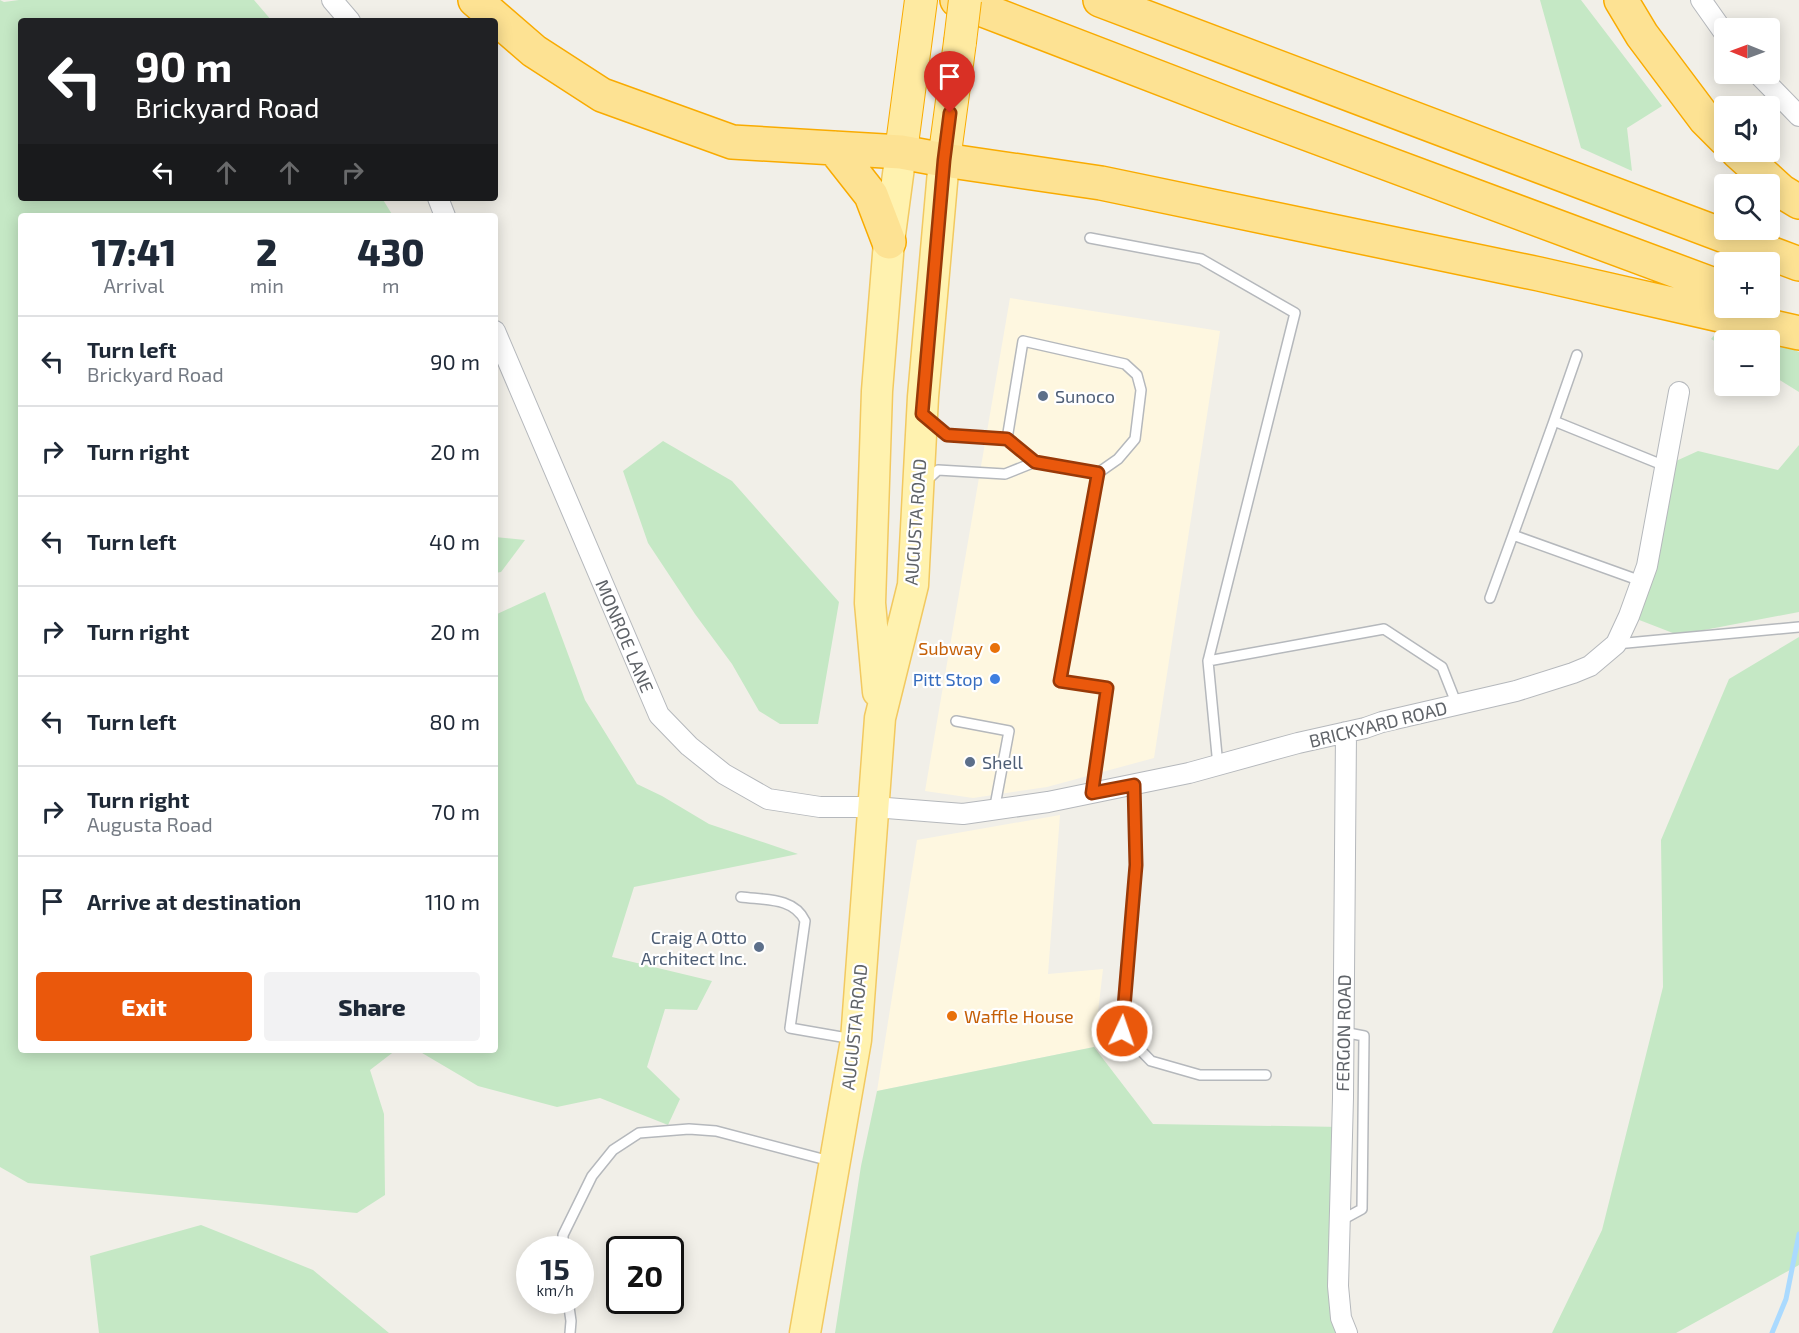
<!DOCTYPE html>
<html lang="en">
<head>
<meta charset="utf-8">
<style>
  body { margin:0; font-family:"Exo 2",sans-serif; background:#f2f2f3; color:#1f2937; height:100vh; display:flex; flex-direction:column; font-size:22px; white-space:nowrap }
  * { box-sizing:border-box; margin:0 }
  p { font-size:20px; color:#747a83 }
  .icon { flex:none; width:33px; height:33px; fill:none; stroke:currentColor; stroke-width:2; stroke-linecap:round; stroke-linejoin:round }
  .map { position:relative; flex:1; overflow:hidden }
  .side { position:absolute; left:18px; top:213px; width:480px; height:840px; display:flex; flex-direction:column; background:#fff; border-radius:6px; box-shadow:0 3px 15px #0003 }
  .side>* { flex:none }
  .guide { position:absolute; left:18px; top:18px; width:480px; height:183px; border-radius:6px; box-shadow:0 3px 15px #0003; background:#202124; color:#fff; overflow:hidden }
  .needle { width:39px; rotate:271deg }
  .controls { position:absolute; left:1714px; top:18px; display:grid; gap:12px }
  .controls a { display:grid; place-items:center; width:66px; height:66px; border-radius:6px; background:#fff; box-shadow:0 3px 15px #0003; font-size:30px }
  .speed { position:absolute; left:516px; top:1236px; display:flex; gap:12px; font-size:30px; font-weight:700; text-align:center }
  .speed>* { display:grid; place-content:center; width:78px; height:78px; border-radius:50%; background:#fff; box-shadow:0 3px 15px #0003; line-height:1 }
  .speed small { font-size:15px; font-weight:400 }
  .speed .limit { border:3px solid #111; border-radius:9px; background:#fff; color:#111 }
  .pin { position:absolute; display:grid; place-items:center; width:51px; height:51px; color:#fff; margin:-62px -26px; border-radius:50% 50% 50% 0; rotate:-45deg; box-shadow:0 0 6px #0007 }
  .pin .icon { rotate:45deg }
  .me { position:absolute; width:66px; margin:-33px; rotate:3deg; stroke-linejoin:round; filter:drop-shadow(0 0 4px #0008) }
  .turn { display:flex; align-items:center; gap:21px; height:126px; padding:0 18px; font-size:27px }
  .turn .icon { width:78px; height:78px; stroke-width:2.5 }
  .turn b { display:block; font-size:42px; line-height:51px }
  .lanes { display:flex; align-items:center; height:57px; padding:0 18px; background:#0003; justify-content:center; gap:30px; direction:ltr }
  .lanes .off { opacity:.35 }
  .eta { display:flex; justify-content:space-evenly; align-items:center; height:102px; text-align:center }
  .eta b { font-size:36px; font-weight:800; line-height:42px }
  .button { display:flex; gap:12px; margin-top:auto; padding:12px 18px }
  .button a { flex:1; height:69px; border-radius:6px; background:#ea580c; color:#fff; font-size:24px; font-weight:800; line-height:69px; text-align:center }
  .button a+a { background:#f2f2f3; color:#1f2937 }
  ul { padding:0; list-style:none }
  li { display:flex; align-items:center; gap:18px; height:90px; padding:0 18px; border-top:2px solid #e0e1e3 }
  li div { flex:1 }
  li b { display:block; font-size:22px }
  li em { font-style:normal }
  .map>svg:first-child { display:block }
  .commercial { fill:#fef7e0 }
  .green { fill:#c5e8c5 }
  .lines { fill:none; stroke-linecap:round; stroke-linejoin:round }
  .stream { stroke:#aadaff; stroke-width:5 }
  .service-casing { stroke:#b5b8bc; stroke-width:12 }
  .minor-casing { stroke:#b5b8bc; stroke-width:22 }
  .primary-casing { stroke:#f2c960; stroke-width:33 }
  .trunk-casing { stroke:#f9ab00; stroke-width:34 }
  .motorway-casing { stroke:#f9ab00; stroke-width:36 }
  .service { stroke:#fff; stroke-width:9 }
  .minor { stroke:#fff; stroke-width:20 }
  .primary { stroke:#fff2af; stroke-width:30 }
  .trunk { stroke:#feeaa1; stroke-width:32 }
  .motorway { stroke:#fde293; stroke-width:33 }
  .trunk-bridge-casing { stroke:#f9ab00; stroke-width:34; stroke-linecap:butt }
  .trunk-bridge { stroke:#feeaa1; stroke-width:32 }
  .route-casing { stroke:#983908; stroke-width:15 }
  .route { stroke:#ea580c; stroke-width:10 }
  .service-dot { fill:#5c6f8a; stroke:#fff; stroke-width:2 }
  .food-dot { fill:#e8710a; stroke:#fff; stroke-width:2 }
  .shop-dot { fill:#3f7fe0; stroke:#fff; stroke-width:2 }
  .labels { text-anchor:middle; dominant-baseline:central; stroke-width:4.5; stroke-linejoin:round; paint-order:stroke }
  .service-label { font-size:18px; fill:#4e5e75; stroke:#fff; text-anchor:start }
  .street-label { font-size:18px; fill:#5f6368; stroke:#fff }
  .food-label { font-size:18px; fill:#c56008; stroke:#fff; text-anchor:end }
  .shop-label { font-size:18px; fill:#366cbe; stroke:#fff; text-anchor:end }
</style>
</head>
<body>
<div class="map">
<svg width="1799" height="1333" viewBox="0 0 1799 1333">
  <rect width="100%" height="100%" fill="#f1efe8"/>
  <path class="commercial" d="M1010,298L1220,331L1154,758L1047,787L973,798L925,791Z
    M1060,815L1048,974L1103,969L1094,1047L877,1091L917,840Z"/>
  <path class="green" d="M0,0L4,2L19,0H254L272,21H21V198H382L393,216H21V1050H396L370,1070L384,1114L385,1195L357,1213L28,1183L0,1167Z
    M1540,0H1581L1662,106L1627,128L1632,171L1581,148Z
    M1727,320L1799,352V392L1770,374V340H1725V347L1711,339Z
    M663,441L732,481L839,602L818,724H780L759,711L732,664L695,614L648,543L623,471Z
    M1799,445V612L1678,635L1629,616L1665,466L1698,451L1778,470Z
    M495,537L525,540L501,572L495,573Z
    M545,592L585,700L637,784L662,796L709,824L798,854L634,887L612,957L712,981L697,1010L665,1009L647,1067L680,1099L668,1125L600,1098L557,1107L478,1086L417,1050H495V615Z
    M1799,637V1265L1676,1333H1552L1602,1230L1663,987L1661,840L1729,679Z
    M1094,1047L1153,1124L1342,1127L1341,1318L1335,1333H835L861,1166L877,1091Z
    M201,1225L313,1270L389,1333H99L90,1256Z"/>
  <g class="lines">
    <path class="stream" d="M1772,1333L1786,1299L1799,1234"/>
    <defs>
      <path id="service" d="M1090,238L1201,259L1295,313L1208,661
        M928,419L947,435L1007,439L1035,462L1098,473L1060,681L1107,688L1092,793
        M1554,421L1577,355
        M1007,439L1023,341L1125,364L1137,375L1141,390L1135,439L1118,459L1098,473
        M925,482L938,470L1005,474L1035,462
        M1641,581L1513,535L1554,421L1665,466
        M1490,598L1513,535
        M1616,644L1799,627
        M956,721L1009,731L994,811
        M1218,766L1208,661L1384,629L1442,667L1457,705
        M1134,785L1136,865L1122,1031L1151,1061L1200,1075H1266
        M741,897C764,900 794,897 805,921L790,1028L853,1039
        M1340,1221L1362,1209L1364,1036L1343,1032
        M563,1250V1235L592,1176L613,1150L639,1133L689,1129L716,1131L830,1161
        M568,1300L571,1321L570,1333"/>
      <path id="minor" d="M332,0L350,21
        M1701,0L1725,34
        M1758,74L1799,116
        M438,198L445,216
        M495,331L659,715L689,746L724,774L768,799L820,807H874L963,814L1048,802L1189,773L1298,743L1365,728L1382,722L1516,691L1573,673L1590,666L1616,644L1629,616L1647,566L1679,392
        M1346,732L1343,1098L1338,1286L1341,1318L1347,1333"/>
      <path id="primary" d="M878,692L870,603L877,391L889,242L901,152
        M805,1333L856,1040L880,718L913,585L923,397L944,160"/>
      <path id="trunk" d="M901,152L921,0
        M944,160L960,42"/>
      <path id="motorway" d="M475,0L534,51L602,95L732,142L901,152L944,160L1101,183L1539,274L1799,333
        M957,0L1238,108L1725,289
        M1100,0L1799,264
        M1621,0L1642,35L1705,119L1725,139
        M834,148L871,195L889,242
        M1738,152L1781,191L1799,202"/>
    </defs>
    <use href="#service" class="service-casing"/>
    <use href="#minor" class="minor-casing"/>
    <use href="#primary" class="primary-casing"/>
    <use href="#trunk" class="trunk-casing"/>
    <use href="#motorway" class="motorway-casing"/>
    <use href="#service" class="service"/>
    <use href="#minor" class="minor"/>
    <use href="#primary" class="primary"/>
    <use href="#trunk" class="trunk"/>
    <use href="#motorway" class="motorway"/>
    <defs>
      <path id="trunk-bridge" d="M960,42L965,0"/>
    </defs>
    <use href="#trunk-bridge" class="trunk-bridge-casing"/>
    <use href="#trunk-bridge" class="trunk-bridge"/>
  </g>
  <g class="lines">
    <defs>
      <path id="route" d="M950,113L944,160L922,414L947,435L1007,439L1035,462L1098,473L1060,681L1107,688L1092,793L1134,785L1136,865L1122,1031"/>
    </defs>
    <use href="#route" class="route-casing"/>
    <use href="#route" class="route"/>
  </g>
  <g class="service-dot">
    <circle cx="1043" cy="396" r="6"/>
    <circle cx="970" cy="762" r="6"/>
    <circle cx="759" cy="947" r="6"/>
  </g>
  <g class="food-dot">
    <circle cx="995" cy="648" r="6"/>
    <circle cx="952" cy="1016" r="6"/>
  </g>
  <circle class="shop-dot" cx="995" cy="679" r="6"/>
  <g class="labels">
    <g class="service-label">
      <text x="1055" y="396">Sunoco</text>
      <text x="982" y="762">Shell</text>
      <text x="747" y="937" text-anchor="end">Craig A Otto<tspan x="747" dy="21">Architect Inc.</tspan></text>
    </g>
    <g class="street-label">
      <text transform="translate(915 522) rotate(-86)">AUGUSTA ROAD</text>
      <text transform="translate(625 636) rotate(67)">MONROE LANE</text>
      <text transform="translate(1378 724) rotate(-14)">BRICKYARD ROAD</text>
      <text transform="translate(854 1027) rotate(-84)">AUGUSTA ROAD</text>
      <text transform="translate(1343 1033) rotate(-89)">FERGON ROAD</text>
    </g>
    <g class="food-label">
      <text x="983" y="648">Subway</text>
      <text x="964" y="1016" text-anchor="start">Waffle House</text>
    </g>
    <g class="shop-label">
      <text x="983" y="679">Pitt Stop</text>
    </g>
  </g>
</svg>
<div class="controls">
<a><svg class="needle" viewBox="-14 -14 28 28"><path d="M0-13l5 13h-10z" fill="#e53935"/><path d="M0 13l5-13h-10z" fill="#747a83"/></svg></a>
<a><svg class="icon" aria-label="sound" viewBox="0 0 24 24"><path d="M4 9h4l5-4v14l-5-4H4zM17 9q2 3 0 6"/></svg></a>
<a><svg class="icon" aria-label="search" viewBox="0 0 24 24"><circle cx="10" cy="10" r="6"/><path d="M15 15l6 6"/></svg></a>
<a>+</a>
<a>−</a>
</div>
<div class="speed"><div>15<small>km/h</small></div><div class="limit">20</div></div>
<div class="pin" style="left:950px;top:113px;background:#d93025"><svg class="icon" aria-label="arrive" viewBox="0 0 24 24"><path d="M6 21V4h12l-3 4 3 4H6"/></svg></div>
<svg class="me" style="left:1122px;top:1031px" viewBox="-20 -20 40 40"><circle r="17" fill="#ea580c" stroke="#fff" stroke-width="3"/><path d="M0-11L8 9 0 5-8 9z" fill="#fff"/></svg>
<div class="guide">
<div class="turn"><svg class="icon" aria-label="left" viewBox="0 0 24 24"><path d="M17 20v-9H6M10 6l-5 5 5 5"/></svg><div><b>90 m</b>Brickyard Road</div></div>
<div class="lanes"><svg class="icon" aria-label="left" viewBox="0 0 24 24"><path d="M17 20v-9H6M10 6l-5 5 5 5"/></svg><svg class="icon off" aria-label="ahead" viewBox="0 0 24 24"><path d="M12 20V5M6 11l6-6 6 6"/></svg><svg class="icon off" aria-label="ahead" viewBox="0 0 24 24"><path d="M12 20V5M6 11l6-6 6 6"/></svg><svg class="icon off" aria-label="right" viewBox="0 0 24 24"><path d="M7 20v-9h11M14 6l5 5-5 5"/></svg></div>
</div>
<section class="side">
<div class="eta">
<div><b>17:41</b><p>Arrival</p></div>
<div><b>2</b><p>min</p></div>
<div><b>430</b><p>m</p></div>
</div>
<ul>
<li><svg class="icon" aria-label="left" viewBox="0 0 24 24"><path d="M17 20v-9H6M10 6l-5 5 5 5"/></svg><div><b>Turn left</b><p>Brickyard Road</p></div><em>90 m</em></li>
<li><svg class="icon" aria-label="right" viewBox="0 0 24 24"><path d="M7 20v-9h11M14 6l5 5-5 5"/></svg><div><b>Turn right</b></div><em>20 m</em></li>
<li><svg class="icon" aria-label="left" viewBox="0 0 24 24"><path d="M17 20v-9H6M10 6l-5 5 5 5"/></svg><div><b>Turn left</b></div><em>40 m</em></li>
<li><svg class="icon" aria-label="right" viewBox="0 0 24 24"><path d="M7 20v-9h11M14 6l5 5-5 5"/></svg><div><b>Turn right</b></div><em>20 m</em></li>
<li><svg class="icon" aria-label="left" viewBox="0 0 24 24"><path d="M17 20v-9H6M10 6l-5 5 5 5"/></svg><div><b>Turn left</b></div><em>80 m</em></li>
<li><svg class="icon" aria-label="right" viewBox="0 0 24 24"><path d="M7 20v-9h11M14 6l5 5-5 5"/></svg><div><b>Turn right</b><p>Augusta Road</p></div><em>70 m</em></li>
<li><svg class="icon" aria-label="arrive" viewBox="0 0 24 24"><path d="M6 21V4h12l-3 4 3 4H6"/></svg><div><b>Arrive at destination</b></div><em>110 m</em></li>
</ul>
<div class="button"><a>Exit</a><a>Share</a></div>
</section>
</div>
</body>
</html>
